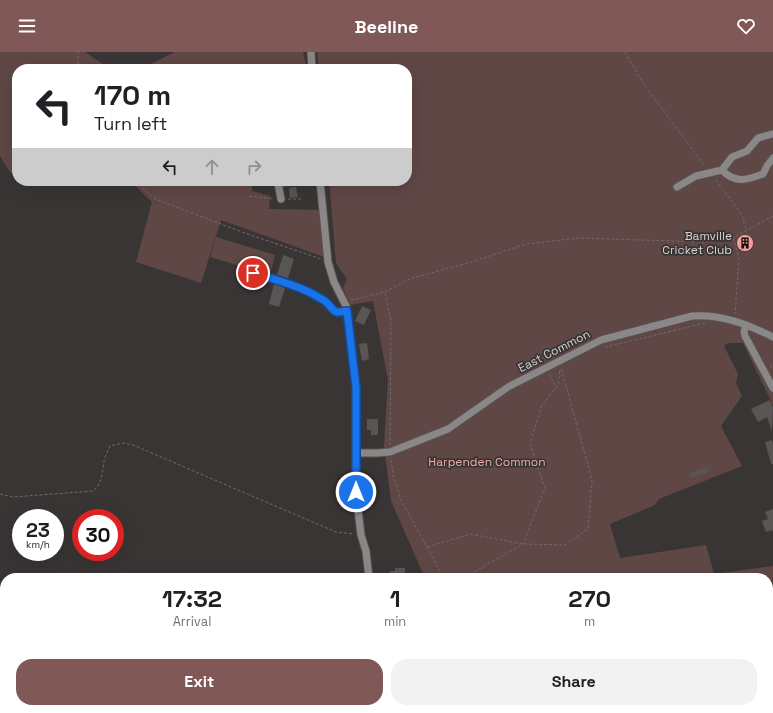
<!DOCTYPE html>
<html lang="en">
<head>
<meta charset="utf-8">
<style>
  body { margin:0; font-family:"Space Grotesk",sans-serif; background:#f2f2f2; color:#202124; height:100vh; display:flex; flex-direction:column; font-size:15px; white-space:nowrap }
  * { box-sizing:border-box; margin:0 }
  p { font-size:13px; color:#757577 }
  .icon { flex:none; width:22px; height:22px; fill:none; stroke:currentColor; stroke-width:2; stroke-linecap:round; stroke-linejoin:round }
  .map { position:relative; flex:1; overflow:hidden }
  .sheet { position:absolute; left:0px; top:521px; width:773px; height:140px; display:flex; flex-direction:column; background:#fff; border-radius:16px 16px 0 0; box-shadow:0 4px 16px #0002 }
  .sheet>* { flex:none }
  .banner { position:absolute; left:12px; top:12px; width:400px; height:122px; border-radius:16px; box-shadow:0 4px 16px #0002; background:#fff; color:#202124; overflow:hidden }
  .speed { position:absolute; left:12px; top:457px; display:flex; gap:8px; font-size:20px; font-weight:700; text-align:center }
  .speed>* { display:grid; place-content:center; width:52px; height:52px; border-radius:50%; background:#fff; box-shadow:0 4px 16px #0002; line-height:1 }
  .speed small { font-size:10px; font-weight:400 }
  .speed .limit { border:6px solid #d22; background:#fff; color:#111 }
  .pin { position:absolute; display:grid; place-items:center; width:34px; height:34px; color:#fff; margin:-17px; border:2px solid #fff; border-radius:50%; box-shadow:0 1px 4px #0007 }
  .me { position:absolute; width:44px; margin:-22px; rotate:0deg; stroke-linejoin:round; filter:drop-shadow(0 0 3px #0008) }
  .turn { display:flex; align-items:center; gap:14px; height:84px; padding:0 16px; font-size:18px }
  .turn .icon { width:52px; height:52px; stroke-width:2.5 }
  .turn b { display:block; font-size:28px; line-height:34px }
  .lanes { display:flex; align-items:center; height:38px; padding:0 16px; background:#0003; justify-content:center; gap:20px; direction:ltr }
  .lanes .off { opacity:.35 }
  .eta { display:flex; justify-content:space-evenly; align-items:center; height:68px; text-align:center }
  .eta b { font-size:24px; font-weight:800; line-height:28px }
  .cta { display:flex; gap:8px; margin-top:auto; padding:8px 16px }
  .cta a { flex:1; height:46px; border-radius:16px; background:#805858; color:#fff; font-size:16px; font-weight:800; line-height:46px; text-align:center }
  .cta a+a { background:#f2f2f2; color:#202124 }
  header { display:flex; justify-content:space-between; align-items:center; height:52px; padding:0 16px; background:#805858; color:#fff; font-size:18px; font-weight:800 }
  .map>svg:first-child { display:block }
  .green { fill:#5f4746 }
  .building { fill:#5a5555 }
  .lines { fill:none; stroke-linecap:round; stroke-linejoin:round }
  .minor-casing { stroke:#565252; stroke-width:9 }
  .path { stroke:#6e6b6a; stroke-width:1; stroke-dasharray:3 2; stroke-linecap:butt }
  .minor { stroke:#8c8787; stroke-width:7 }
  .route-casing { stroke:#114b97; stroke-width:10 }
  .route { stroke:#1a73e8; stroke-width:7 }
  .labels { text-anchor:middle; dominant-baseline:central; stroke-width:3.5; stroke-linejoin:round; paint-order:stroke }
  .poi-label { font-size:12px; fill:#d3d1d0; stroke:#393534; text-anchor:end }
  .street-label { font-size:12px; fill:#d3d1d0; stroke:#393534 }
  .park-label { font-size:12px; fill:#edaaa7; stroke:#393534 }
</style>
</head>
<body>
<header><svg class="icon" aria-label="menu" viewBox="0 0 24 24"><path d="M4 6h16M4 12h16M4 18h16"/></svg>Beeline<svg class="icon" aria-label="heart" viewBox="0 0 24 24"><path d="M12 20l-8-8c-3-5 5-10 8-4 3-6 11-1 8 4z"/></svg></header>
<div class="map">
<svg width="773" height="661" viewBox="0 0 773 661">
  <rect width="100%" height="100%" fill="#393534"/>
  <path class="green" d="M0,0H85L110,17H17V126L9,119L0,104Z
    M175,0H303L307,17H140Z
    M317,0H773V353L743,291H728L724,294L738,322L736,331L742,344L721,374L742,414L659,447L655,453L610,472L620,506L706,493L714,522L773,514V528H768V526H425L391,449L384,394L388,328L373,249L350,253L343,236L347,227L336,211L329,129H407V17H319Z
    M130,129H252V139L270,144L269,157L320,158L324,205L221,168L201,231L136,210L152,150Z
    M216,185L275,203L270,223L210,205Z"/>
  <path class="building" d="M296,135L298,145L290,146L289,136Z
    M750,183L754,190L739,198L736,192Z
    M283,203L294,207L288,226L277,223Z
    M274,232L285,236L279,255L269,252Z
    M362,254L371,258L364,273L355,269Z
    M367,291L369,307L362,309L359,292Z
    M770,348L773,355L772,380L767,365L758,370L751,357Z
    M367,367H378V383H371V378H367Z
    M772,388L773,393V412H771L765,390Z
    M708,415L709,420L691,426L689,421Z
    M773,457V480L772,478L766,480L762,469L768,467L765,460Z
    M395,516H405V526H390V519H395Z"/>
  <g class="lines">
    <defs>
      <path id="minor" d="M311,0L312,17
        M722,118C735,132 747,128 763,122L767,114L773,106
        M320,129L328,210L334,230L346,254L351,289L356,335V440L361,483L366,499L369,526
        M677,135L696,124L722,118L732,105L747,99L758,86L773,82
        M281,147L278,131L294,129
        M253,221C273,227 295,232 314,243C318,245 324,248 327,251C336,260 333,262 347,259
        M746,273L744,280L745,284L773,336
        M356,401H377L390,400L448,377L508,335L601,288L692,264C721,262 747,272 773,285
        M388,656L389,661"/>
    </defs>
    <use href="#minor" class="minor-casing"/>
    <path class="path" d="M625,0L643,31L705,114
      M78,17V0
      M716,128L742,163L746,179
      M135,129L155,147L242,180L321,207
      M249,144L274,147
      M288,147H301
      M733,186L739,206L735,262
      M385,241L391,269L390,393
      M351,248L384,240L412,226L469,211L526,192L580,186L704,190L733,186L773,164
      M605,295L705,271
      M770,316L773,312
      M549,322L556,335
      M391,408L393,423L400,446L440,519L443,526
      M0,442L13,445L93,439C103,431 102,421 104,409C105,404 108,399 110,394L123,391L133,393L336,480L353,482
      M427,495L470,482L523,492L565,493L588,477L592,428L561,316
      M461,526L469,523L523,492L545,436L530,392L542,353L558,333L560,317"/>
    <use href="#minor" class="minor"/>
  </g>
  <g class="lines">
    <defs>
      <path id="route" d="M253,221C273,227 294,232 313,242C317,245 323,247 326,250C336,259 331,262 347,259L356,335V440"/>
    </defs>
    <use href="#route" class="route-casing"/>
    <use href="#route" class="route"/>
  </g>
  <defs>
    <symbol id="building-disc" viewBox="-11 -11 22 22"><circle r="9.5" fill="#f59b98" stroke="#393534"/><path d="M-4-6H4V6H1V3H-1V6H-4ZM-2.5-4.3h1.7v1.8h-1.7ZM.8-4.3h1.7v1.8H.8ZM-2.5-1h1.7V.8h-1.7ZM.8-1h1.7V.8H.8Z" fill="#111"/></symbol>
  </defs>
  <g fill-rule="evenodd">
    <use href="#building-disc" x="735" y="181" width="20" height="20"/>
  </g>
  <g class="labels">
    <g class="poi-label">
      <text x="732" y="184">Bamville<tspan x="732" dy="14">Cricket Club</tspan></text>
    </g>
    <g class="street-label">
      <text transform="translate(554 299) rotate(-27)">East Common</text>
    </g>
    <g class="park-label">
      <text x="487" y="410">Harpenden Common</text>
    </g>
  </g>
</svg>
<div class="speed"><div>23<small>km/h</small></div><div class="limit">30</div></div>
<div class="pin" style="left:253px;top:221px;background:#d93025"><svg class="icon" aria-label="arrive" viewBox="0 0 24 24"><path d="M6 21V4h12l-3 4 3 4H6"/></svg></div>
<svg class="me" style="left:356px;top:440px" viewBox="-20 -20 40 40"><circle r="17" fill="#1a73e8" stroke="#fff" stroke-width="3"/><path d="M0-11L8 9 0 5-8 9z" fill="#fff"/></svg>
<div class="banner">
<div class="turn"><svg class="icon" aria-label="left" viewBox="0 0 24 24"><path d="M17 20v-9H6M10 6l-5 5 5 5"/></svg><div><b>170 m</b>Turn left</div></div>
<div class="lanes"><svg class="icon" aria-label="left" viewBox="0 0 24 24"><path d="M17 20v-9H6M10 6l-5 5 5 5"/></svg><svg class="icon off" aria-label="ahead" viewBox="0 0 24 24"><path d="M12 20V5M6 11l6-6 6 6"/></svg><svg class="icon off" aria-label="right" viewBox="0 0 24 24"><path d="M7 20v-9h11M14 6l5 5-5 5"/></svg></div>
</div>
<section class="sheet">
<div class="eta">
<div><b>17:32</b><p>Arrival</p></div>
<div><b>1</b><p>min</p></div>
<div><b>270</b><p>m</p></div>
</div>
<div class="cta"><a>Exit</a><a>Share</a></div>
</section>
</div>
</body>
</html>
